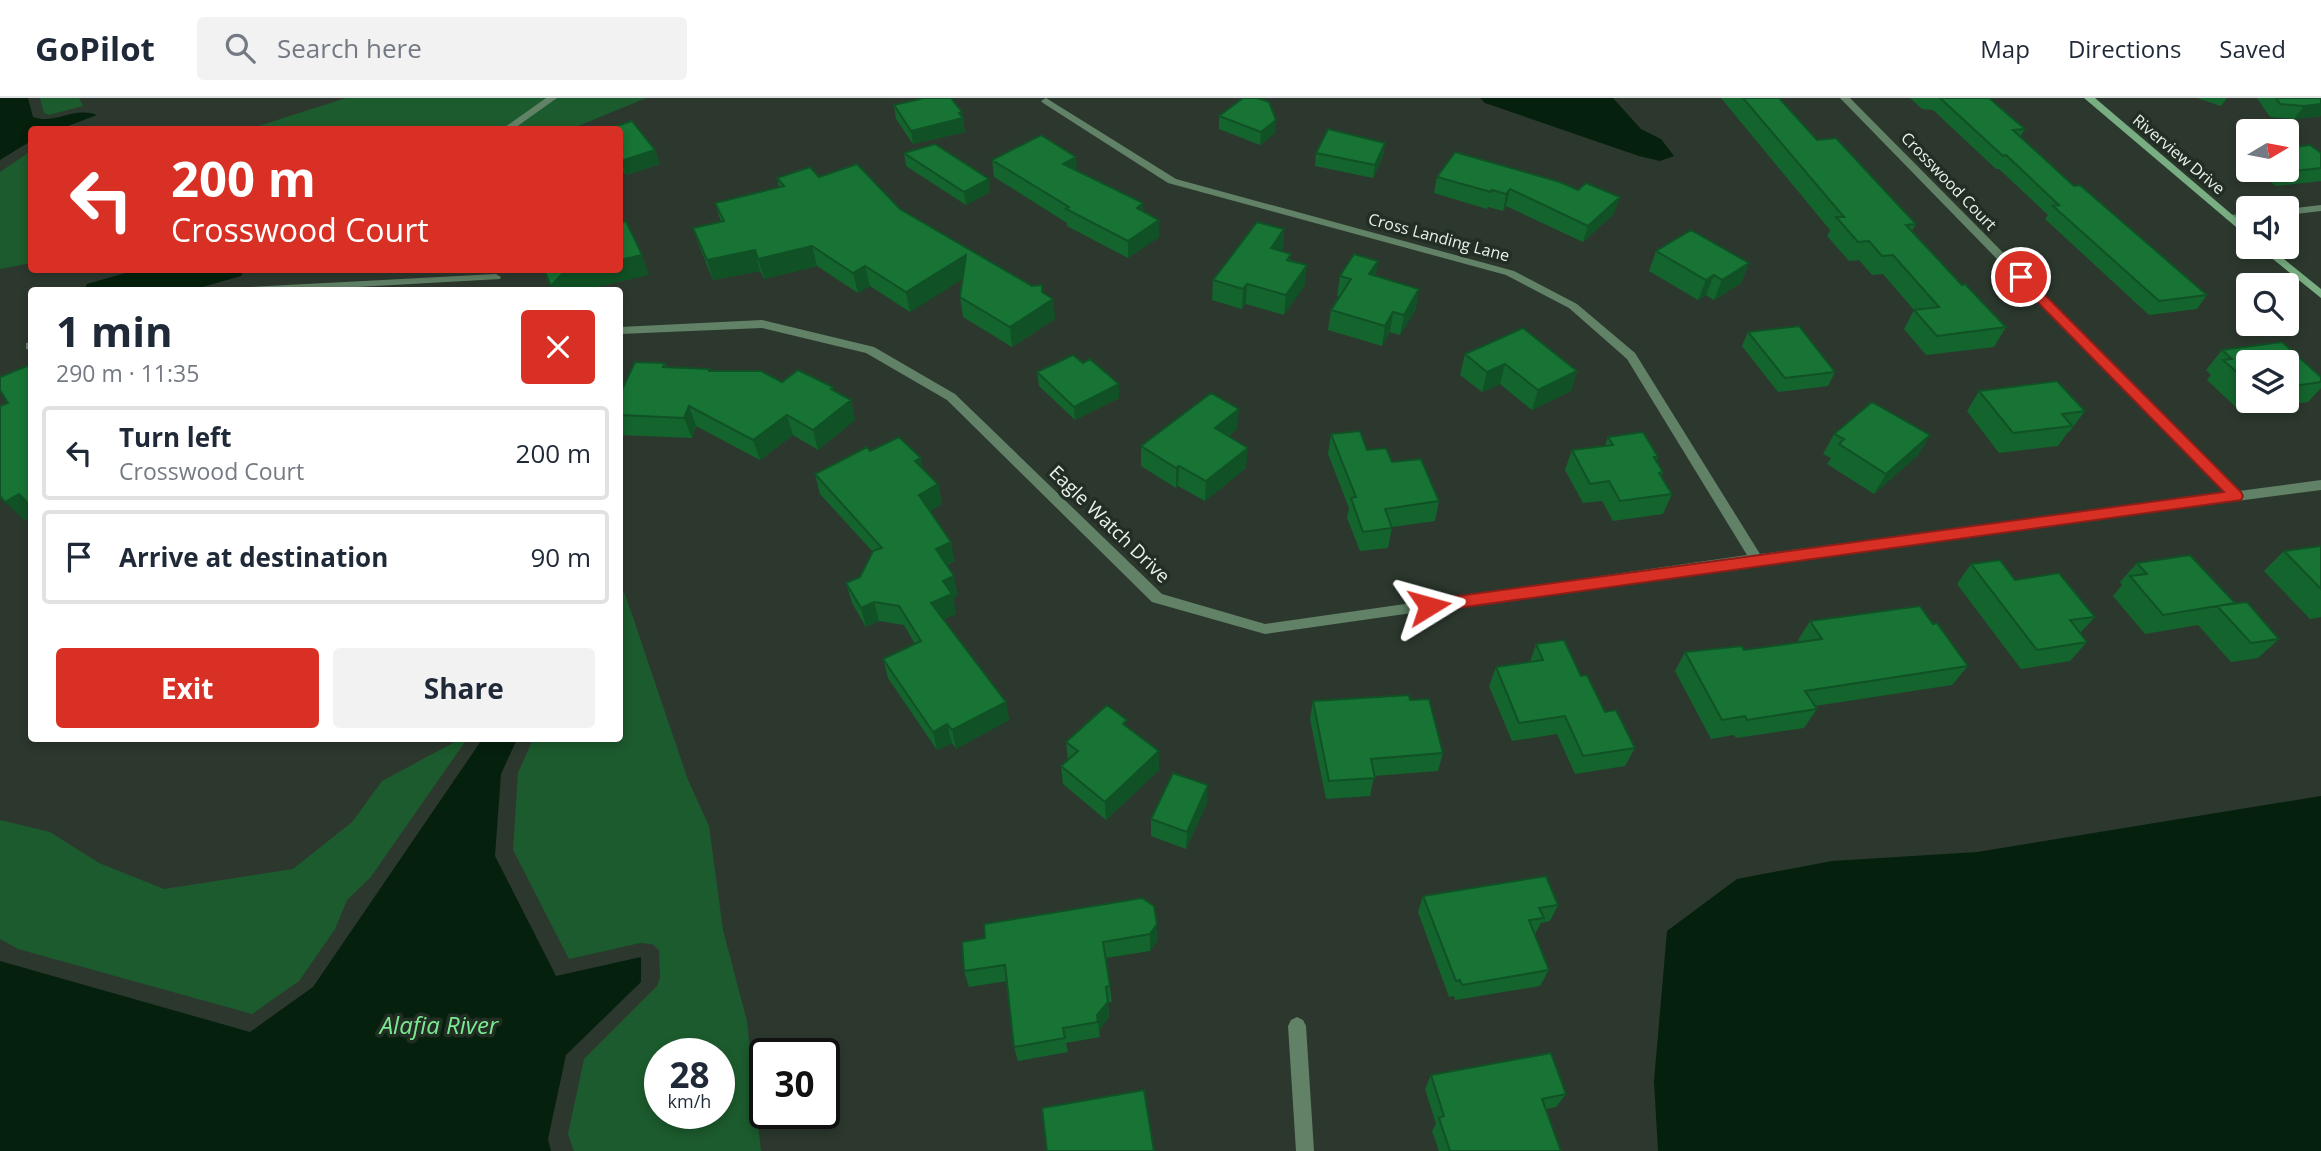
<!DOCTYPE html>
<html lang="en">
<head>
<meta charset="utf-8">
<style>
  body { margin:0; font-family:"Open Sans",sans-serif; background:#f2f2f3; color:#1f2937; height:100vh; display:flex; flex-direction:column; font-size:26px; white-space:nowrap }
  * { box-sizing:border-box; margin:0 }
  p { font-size:23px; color:#747a83 }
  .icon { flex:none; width:38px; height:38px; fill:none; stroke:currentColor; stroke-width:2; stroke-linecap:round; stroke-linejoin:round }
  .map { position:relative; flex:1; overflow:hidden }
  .drawer { position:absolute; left:28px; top:189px; width:595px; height:455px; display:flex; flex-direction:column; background:#fff; border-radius:7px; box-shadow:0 4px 10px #0003 }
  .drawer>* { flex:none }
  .banner { position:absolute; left:28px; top:28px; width:595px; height:147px; border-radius:7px; box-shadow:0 4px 10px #0003; background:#d93025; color:#fff; overflow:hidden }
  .needle { width:46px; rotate:80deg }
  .buttons { position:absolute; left:2236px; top:21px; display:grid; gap:14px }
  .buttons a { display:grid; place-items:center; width:63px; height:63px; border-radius:7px; background:#fff; box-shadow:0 4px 10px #0003; font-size:35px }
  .speed { position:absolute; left:644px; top:940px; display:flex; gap:14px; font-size:35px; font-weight:700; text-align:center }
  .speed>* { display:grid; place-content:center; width:91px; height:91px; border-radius:50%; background:#fff; box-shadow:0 4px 10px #0003; line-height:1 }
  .speed small { font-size:18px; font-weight:400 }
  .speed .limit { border:4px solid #111; border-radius:10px; background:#fff; color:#111 }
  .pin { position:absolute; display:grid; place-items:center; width:60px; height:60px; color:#fff; margin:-30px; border:4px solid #fff; border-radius:50%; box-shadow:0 2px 7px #0007 }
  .me { position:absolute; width:77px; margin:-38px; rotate:82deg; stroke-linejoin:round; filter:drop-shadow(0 0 5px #0008) }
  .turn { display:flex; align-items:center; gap:24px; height:147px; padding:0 28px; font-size:32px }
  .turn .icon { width:91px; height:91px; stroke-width:2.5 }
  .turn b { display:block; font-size:49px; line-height:60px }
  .round { display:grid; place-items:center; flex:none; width:74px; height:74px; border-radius:7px; background:#f2f2f3 }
  .headline { display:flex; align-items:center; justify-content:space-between; height:119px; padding:0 28px }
  h1 { font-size:42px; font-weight:700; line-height:52px }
  .action { display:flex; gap:14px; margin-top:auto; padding:14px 28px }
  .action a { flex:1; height:80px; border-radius:7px; background:#d93025; color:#fff; font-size:28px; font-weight:700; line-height:80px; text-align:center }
  .action a+a { background:#f2f2f3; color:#1f2937 }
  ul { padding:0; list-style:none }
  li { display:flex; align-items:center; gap:21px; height:94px; margin:0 14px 10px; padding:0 14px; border:4px solid #e0e1e3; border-radius:7px }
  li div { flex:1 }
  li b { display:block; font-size:26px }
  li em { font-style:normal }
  header { display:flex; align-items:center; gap:42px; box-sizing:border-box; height:98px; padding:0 35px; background:#fff; border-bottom:2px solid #e0e1e3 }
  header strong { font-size:33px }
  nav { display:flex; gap:38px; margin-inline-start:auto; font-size:24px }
  .search { width:490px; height:63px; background:#f2f2f3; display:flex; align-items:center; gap:18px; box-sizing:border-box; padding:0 24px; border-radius:7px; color:#747a83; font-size:26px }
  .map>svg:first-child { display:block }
  .green { fill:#1c5b2d; fill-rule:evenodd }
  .water { fill:#05200c }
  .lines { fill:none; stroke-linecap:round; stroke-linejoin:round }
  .lane { fill:#618266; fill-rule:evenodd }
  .street { fill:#618266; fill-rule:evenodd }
  .secondary { fill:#78ae81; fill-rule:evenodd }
  .wall { fill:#14642e; fill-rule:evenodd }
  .shaded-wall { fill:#105125 }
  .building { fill:#177435; stroke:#105125; stroke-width:2 }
  .route { fill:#d93025; stroke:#8d1f18; stroke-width:2 }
  .labels { text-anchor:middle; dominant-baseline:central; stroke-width:7; stroke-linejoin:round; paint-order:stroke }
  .far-street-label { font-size:16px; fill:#e9f1ea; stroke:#222e24 }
  .street-label { font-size:19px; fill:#e9f1ea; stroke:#222e24 }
  .near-water-label { font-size:24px; font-style:italic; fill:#7be992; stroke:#222e24 }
</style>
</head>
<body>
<header>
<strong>GoPilot</strong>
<div class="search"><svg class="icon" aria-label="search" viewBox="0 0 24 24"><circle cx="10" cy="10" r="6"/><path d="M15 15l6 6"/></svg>Search here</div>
<nav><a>Map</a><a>Directions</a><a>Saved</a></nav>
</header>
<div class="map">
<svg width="2321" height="1053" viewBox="0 0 2321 1053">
  <rect width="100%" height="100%" fill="#2c382e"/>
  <path class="green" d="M40,0H79L83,8L49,17L44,15Z
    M346,0H646L571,31L246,32Z
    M31,53V165L0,171V74Z
    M620,492L625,496L688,682L709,728L723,832L747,923L761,1053H574L568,1036L584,961L657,888L660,880L659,852L652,846L640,845L569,861L513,752L518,675L533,641L620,640ZM660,956H719V1015H660Z
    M460,641H467L370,780L347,802L335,831L299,883L252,916L18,851L0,841V722L50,734L99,765L164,791L293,771L352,724L382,683Z"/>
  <path class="water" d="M0,0H28L33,19C56,27 73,8 97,17L60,31L32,32L31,43L0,62Z
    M1480,0H1613L1641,31L1661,41L1674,58L1660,63L1639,58L1485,5Z
    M136,172H244L241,178L192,192H84L87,186Z
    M483,640L517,641L501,676L495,758L556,878L641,859V884L566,957L548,1041L551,1053H0V863L250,934L313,889Z
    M2321,698V1053H1658L1654,983L1667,833L1737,781L1832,763L1977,754Z"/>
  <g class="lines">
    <path class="lane" d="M546,0H557L512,32H501Z
      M496,176L501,179L500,181L304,192H243L249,189Z
      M32,244V252L26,251V245Z"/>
    <path class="street" d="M1046,0L1176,81L1514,173L1577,206L1635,255L1760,456L2225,395L1840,0H1850L2239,393L2321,382V392L1756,466L1265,536L1152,504L947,302L866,255L762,230L620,236V229L762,222L874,249L955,296L1162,496L1265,526L1747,457L1627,261L1569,210L1506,177L1168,85L1043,5L1041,3Z
      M2321,107V113L2287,117V111Z
      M2249,115V121L2230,123L2225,120L2230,117Z
      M1297,919L1303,922L1306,928L1314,1053H1296L1288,928L1291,922Z"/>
    <path class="secondary" d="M2084,0H2095L2249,131V140Z
      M2258,149H2269L2321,191V200Z"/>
  </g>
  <path class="wall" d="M1721,0H1779L1817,42L1916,126L1912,133L1962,187L2006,229L1994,249L1926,257L1904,231L1914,212L1883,176L1872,177L1859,162L1849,163L1827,138L1830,132Z
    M1910,0H1989L2025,31L2020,39L2074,88L2207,197L2197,211L2149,217L2045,121L2048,117L1999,71H1996L1933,12L1922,11Z
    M2197,0H2227L2221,8Z
    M2257,0H2321V18L2294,21L2270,19Z
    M894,7L962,14L965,34L913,46L896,21Z
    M1219,18L1275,35L1260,47L1219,31Z
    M620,32L655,52L660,66L626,77L620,68Z
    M1385,45L1383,58L1373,80L1315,68L1316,55Z
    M1455,54L1614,116L1583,144L1506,108L1503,113L1488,109L1487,111L1434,95L1437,79Z
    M904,55L990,94L966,107L906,68Z
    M2321,55V83L2276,88L2255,72H2287Z
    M992,62L1077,73L1143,113L1159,139L1128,160L1067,128V125L994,79Z
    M819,79L900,111L1032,188L1042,187L1043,194L1055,221L1012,249L963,219L960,199L962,181L910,214L870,188L858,195L817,168L764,181L760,173L713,182L700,150L693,130L721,124L715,105L779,89L777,80Z
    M1284,131L1283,151L1281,153L1291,162L1305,187L1284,217L1246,206L1242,211L1212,202L1213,182Z
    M1656,153L1749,165L1741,185L1714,202L1706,197L1698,202L1649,173Z
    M1340,178H1375L1416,211L1400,237L1390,234L1382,248L1328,232L1331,212L1340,199L1337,198Z
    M1748,234L1835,274L1828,288L1778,294L1742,248Z
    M2282,244L2321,279V290L2308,304L2240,313L2207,282L2211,277L2206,272L2222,252ZM2249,264H2287V303H2249Z
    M1465,256L1577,273L1571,293L1532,312L1500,286L1482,294L1460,277Z
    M665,265L667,269L711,273L782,284L833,289L834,292L851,302L855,322L818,352L793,337L760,362L696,328L692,340L620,337V296Z
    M1037,274L1119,286V300L1075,322L1039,288Z
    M1979,293L2085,313L2070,333L2068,334L2058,348L1999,355L1967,313Z
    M1237,331L1229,338L1246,370L1205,403L1178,388L1176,390L1141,368V348Z
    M1331,336L1367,352L1392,364L1439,403L1435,423L1392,429L1388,450L1360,453L1347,420L1349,410L1328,356Z
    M1834,336L1930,337L1918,357L1874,396L1827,366L1831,360L1823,356Z
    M1608,339L1658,359L1656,363L1663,374L1661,379L1672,396L1663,416L1613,423L1602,403L1583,405L1565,372L1572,352L1605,348Z
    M870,353L923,372L938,386L942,406L930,413L955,463L947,467L958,497L953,500L956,516L943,521L1006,604L1009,622L956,651L952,645L937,652L888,580L883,561L915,546L904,527L879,523L866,529L852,505L846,485L860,479L873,454L820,396L815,376Z
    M2321,448V519L2310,521L2264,473L2284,453Z
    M2137,465L2235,505L2279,541L2258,560L2231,564L2198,527L2145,536L2113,498L2122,487L2120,484Z
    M1971,466L2015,482L2095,519L2080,535L2087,544L2070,563L2021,571L1957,486Z
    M1810,523L1933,526L1968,568L1952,587L1815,608L1817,611L1804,630L1736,640L1734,637L1711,641L1675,573L1685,554L1744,552L1800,544L1798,542Z
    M1536,546L1581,578L1605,614L1635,650L1625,668L1575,676L1557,636L1512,643L1489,588L1496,569L1530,564Z
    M1410,602L1443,655L1438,673L1374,678L1370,698L1326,701L1310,621L1313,603Z
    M1127,630L1159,672L1106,722L1063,686L1061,668L1068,662L1066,644Z
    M1207,705L1186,751L1151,738V721Z
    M1423,798L1558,807L1550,823L1541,825L1535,836L1549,872L1540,888L1455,902L1454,898L1449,899L1418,814Z
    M1142,800L1158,842L1150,853L1106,860L1112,904H1108L1109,919L1099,932L1100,939L1066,945L1068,954L1018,963L1014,949L1007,883L969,889L964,873L985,840Z
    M1431,977L1566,996L1556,1009L1546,1011L1561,1053H1439L1432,1033L1436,1026L1425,991Z"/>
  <path class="shaded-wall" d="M2321,6V18L2294,21L2304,8Z
    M962,14L965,34L913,46L911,33Z
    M1276,22L1275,35L1260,47L1261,34Z
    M1385,45L1383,58L1373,80L1375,67Z
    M655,52L660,66L626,77L621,63Z
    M1076,59L1077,76L1063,66Z
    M989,81L990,94L966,107L964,94Z
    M1510,91L1506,108L1503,113L1506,96Z
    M1620,99L1614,116L1583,144L1588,128Z
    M1143,105L1144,123L1137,110Z
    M1159,122V139L1128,160V143Z
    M1284,131L1283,151L1269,170L1271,150Z
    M812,148L817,168L764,181L758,161Z
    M755,152L760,173L713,182L707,162Z
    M642,157L649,177L584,192H553L551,188L563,175L579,172H620V162Z
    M966,157L969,177L910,214L906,194Z
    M1378,163L1375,183L1369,176Z
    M1749,165L1741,185L1714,202L1722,182Z
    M1307,167L1305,187L1284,217L1286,197Z
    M865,168L870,188L858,195L853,175Z
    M1714,177L1706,197L1698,202L1706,182Z
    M1247,186L1246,206L1242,211L1243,191Z
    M1042,187L1044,207L1053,201L1055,221L1012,249L1010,229L1042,194Z
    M1419,191L1416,211L1400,237L1404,217Z
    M1393,214L1390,234L1382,248L1385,228Z
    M1505,266L1500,286L1482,294L1487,274Z
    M1577,273L1571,293L1532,312L1538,292Z
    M1119,286V300L1075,322L1074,309Z
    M851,302L855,322L818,352L813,332Z
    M689,308L696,328L692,340L684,320Z
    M1239,311L1237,331L1214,350L1215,330Z
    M787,317L793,337L760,362L753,342Z
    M1930,337L1918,357L1874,396L1886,376Z
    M1248,350L1246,370L1205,403L1206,383Z
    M921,360L925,380L915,363Z
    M1179,368L1178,388L1176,390V370Z
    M938,386L942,406L923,417L919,397Z
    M19,396L32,409V420L25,423L5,404Z
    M951,444L955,463L940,470L936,451Z
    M954,478L958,497L953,500L956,516L936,525L931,505L943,483Z
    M874,504L879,523L866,529L861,510Z
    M1006,604L1009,622L956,651L952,632Z
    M947,626L952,645L937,652L933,634Z
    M1159,653V672L1106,722L1105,704Z
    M1208,687L1207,705L1186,751L1187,734Z
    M1157,826L1158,842L1150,853V836Z
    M1108,904L1109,919L1099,932L1097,917Z"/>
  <path class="building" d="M924,0H951L962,14L959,15L963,20L911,33L894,7Z
    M1243,0H1257L1269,4L1276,22L1261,34L1219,18Z
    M1743,0H1779L1817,42L1836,40L1916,126L1906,127L1962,187L1965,186L2006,229L1937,238L1914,212L1939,209L1893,157L1882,158L1869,143L1858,144L1836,119H1844Z
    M1940,0H1989L2025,31L2013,32L2074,88L2080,87L2207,197L2159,203L2053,108L2059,107L2006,57L2003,58Z
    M2276,0H2321V6L2304,8L2280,6Z
    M632,23L655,52L621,63L620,61V32H604Z
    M1328,31L1385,45L1375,67L1316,55Z
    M1041,37L1076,59L1063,66L1143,105L1137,110L1159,122L1128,143L1066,111L1069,109L992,62Z
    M935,46L989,81L964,94L904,55Z
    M2310,47L2321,55V70L2286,74L2283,72H2287V50Z
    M1455,54L1560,84L1578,92L1586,85L1620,99L1588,128L1510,91L1506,96L1492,92L1491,94L1437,79Z
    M857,66L900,111L1032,188L1042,187V194L1053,201L1010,229L960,199L966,157L906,194L865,168L853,175L812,148L758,161L755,152L707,162L693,130L724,123L715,105L784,88L777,80L810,69L819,79Z
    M626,123L642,157L620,162V125Z
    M1257,124L1284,131L1271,150L1291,156L1287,162L1307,167L1286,197L1247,186L1243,191L1213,182Z
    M1691,132L1749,165L1722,182L1714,177L1706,182L1656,153Z
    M1354,156L1378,163L1369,176L1419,191L1404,217L1393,214L1385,228L1331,212L1351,181L1340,178Z
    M544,172H579L563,175L551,188Z
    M1799,228L1835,274L1785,280L1748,234Z
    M1523,230L1577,273L1538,292L1505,266L1487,274L1465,256Z
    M2282,244L2321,279V284L2287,289V264H2249V285L2223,262L2232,261L2222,252Z
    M1073,257L1083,265L1090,261L1119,286L1074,309L1037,274Z
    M635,264L665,265L663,269L710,271L709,273H761L782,284L798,272L833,289L831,291L851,302L813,332L787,317L753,342L689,308L684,320L620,317V296Z
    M32,266V409L19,396L5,404L0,398V308L8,305L0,292V279Z
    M2057,283L2085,313L2062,316L2072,328L2013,335L1979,293Z
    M1211,295L1239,311L1215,330L1248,350L1206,383L1179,368L1176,370L1141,348Z
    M1872,304L1930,337L1886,376L1839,346L1844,341L1834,336Z
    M1360,333L1367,352L1386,350L1392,364L1421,361L1439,403L1385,411L1392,430L1363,434L1351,400L1356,399L1331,336Z
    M1643,334L1658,359H1654L1663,374L1659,375L1672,396L1620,403L1609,383L1590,386L1572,352L1613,347L1608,339Z
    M899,339L921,360L915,363L938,386L919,397L951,444L936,451L954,478L943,483L952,496L931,505L1006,604L952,632L947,626L933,634L883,561L921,543L899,508L874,504L861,510L846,485L860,479L873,453L882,450L815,376L867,349L870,353Z
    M2321,448V491L2284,453Z
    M2190,457L2235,505L2163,517L2130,478L2147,476L2137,465Z
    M2000,462L2015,482L2059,475L2095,519L2070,522L2087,544L2037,552L1971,466Z
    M2247,504L2279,541L2251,545L2217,508Z
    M1920,508L1933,526L1937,525L1968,568L1805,593L1817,611L1747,622L1745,618L1722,622L1685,554L1742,548L1744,552L1822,541L1810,523Z
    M1564,542L1581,578L1587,577L1605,614L1616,612L1635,650L1583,658L1565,618L1519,625L1496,569L1543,562L1536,546Z
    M1409,597L1410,602L1429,601L1443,655L1371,661L1375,680L1329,683L1313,603Z
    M1107,607L1127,622L1123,626L1159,653L1105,704L1061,668L1078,653L1066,644Z
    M1173,675L1208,687L1187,734L1151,721Z
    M1546,778L1558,807L1539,810L1544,820L1529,822L1549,872L1462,887L1460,882L1456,883L1423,798Z
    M1142,800L1154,808L1157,826L1150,836L1103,844L1110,888L1106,889L1108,904L1097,917L1098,924L1063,930L1065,940L1014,949L1005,867L964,873L962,844L985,840L984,826Z
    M1551,955L1566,996L1542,1001L1561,1053H1450L1439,1020L1444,1018L1431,977Z
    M1144,992L1154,1053H1047L1042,1010Z"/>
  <path class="route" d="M2021,175L2025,177L2241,394L2243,398L2241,402L1429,514L1423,512L1421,508L1423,504L1429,502L2224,394L2016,182V177Z"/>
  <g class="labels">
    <g class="far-street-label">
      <text transform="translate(2179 56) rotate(40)">Riverview Drive</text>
      <text transform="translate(1949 83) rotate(46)">Crosswood Court</text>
      <text transform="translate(1439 139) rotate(15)">Cross Landing Lane</text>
    </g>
    <g class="street-label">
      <text transform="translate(1110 426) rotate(44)">Eagle Watch Drive</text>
    </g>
    <g class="near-water-label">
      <text x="439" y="926">Alafia River</text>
    </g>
  </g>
</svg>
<div class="buttons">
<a><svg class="needle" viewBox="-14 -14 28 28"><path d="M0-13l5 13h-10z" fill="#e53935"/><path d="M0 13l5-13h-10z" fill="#747a83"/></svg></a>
<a><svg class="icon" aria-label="sound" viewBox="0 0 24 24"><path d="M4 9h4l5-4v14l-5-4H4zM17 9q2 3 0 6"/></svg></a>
<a><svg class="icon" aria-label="search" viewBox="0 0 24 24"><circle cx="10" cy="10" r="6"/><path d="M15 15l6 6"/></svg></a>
<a><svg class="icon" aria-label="layers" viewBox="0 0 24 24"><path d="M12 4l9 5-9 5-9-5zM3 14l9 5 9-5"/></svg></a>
</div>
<div class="speed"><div>28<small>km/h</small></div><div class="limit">30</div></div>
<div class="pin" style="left:2021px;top:179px;background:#d93025"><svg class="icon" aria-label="arrive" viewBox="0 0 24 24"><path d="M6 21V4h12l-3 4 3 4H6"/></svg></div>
<svg class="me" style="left:1429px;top:508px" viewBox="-20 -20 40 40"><path d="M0-17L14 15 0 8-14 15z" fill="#d93025" stroke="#fff" stroke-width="4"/></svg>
<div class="banner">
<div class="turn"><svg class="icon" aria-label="left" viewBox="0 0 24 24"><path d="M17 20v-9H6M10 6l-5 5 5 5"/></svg><div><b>200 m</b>Crosswood Court</div></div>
</div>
<section class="drawer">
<div class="headline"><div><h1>1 min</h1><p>290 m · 11:35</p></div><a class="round" style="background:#d93025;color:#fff"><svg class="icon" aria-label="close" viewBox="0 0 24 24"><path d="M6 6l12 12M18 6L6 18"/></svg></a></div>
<ul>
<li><svg class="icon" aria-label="left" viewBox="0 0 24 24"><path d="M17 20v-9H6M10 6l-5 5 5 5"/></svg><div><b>Turn left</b><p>Crosswood Court</p></div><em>200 m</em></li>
<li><svg class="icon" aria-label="arrive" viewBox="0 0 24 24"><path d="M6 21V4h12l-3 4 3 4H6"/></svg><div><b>Arrive at destination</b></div><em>90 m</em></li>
</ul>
<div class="action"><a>Exit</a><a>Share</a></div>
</section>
</div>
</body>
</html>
